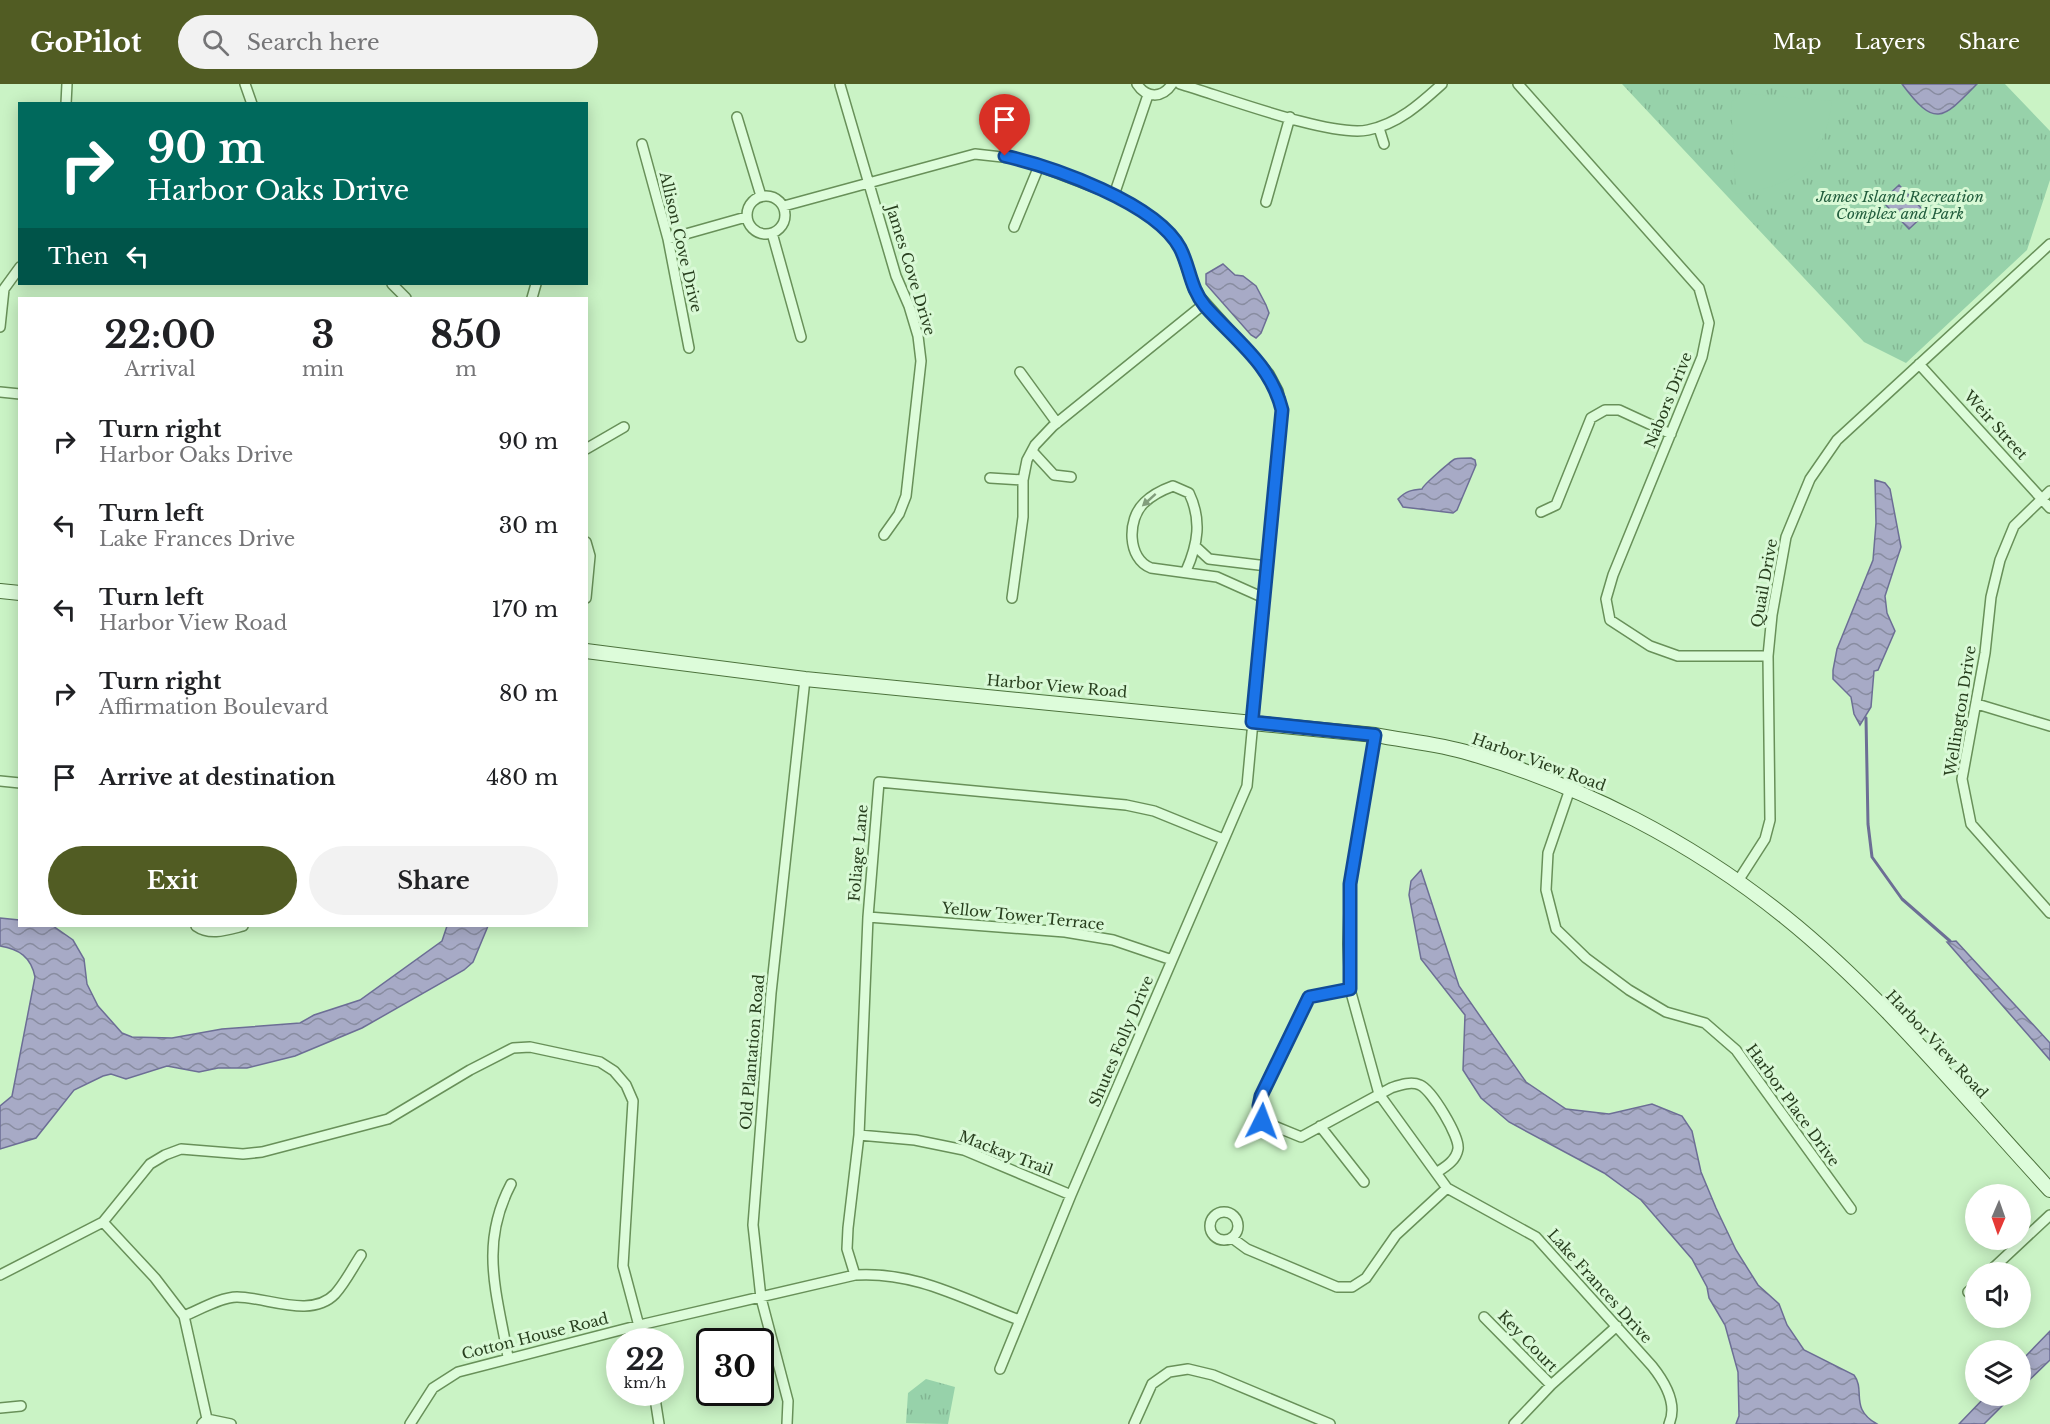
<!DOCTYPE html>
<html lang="en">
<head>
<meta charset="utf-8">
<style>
  body { margin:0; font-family:"Libre Baskerville",serif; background:#f2f2f2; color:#202124; height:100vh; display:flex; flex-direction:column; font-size:22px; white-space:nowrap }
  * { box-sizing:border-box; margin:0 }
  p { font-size:20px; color:#757577 }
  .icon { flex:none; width:33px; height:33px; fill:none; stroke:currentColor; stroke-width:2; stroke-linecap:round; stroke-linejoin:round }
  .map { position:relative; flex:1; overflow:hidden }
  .side { position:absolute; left:18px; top:213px; width:570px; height:630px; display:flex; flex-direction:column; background:#fff; border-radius:0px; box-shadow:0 3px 15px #0003 }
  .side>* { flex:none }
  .guide { position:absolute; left:18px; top:18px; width:570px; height:183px; border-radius:0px; box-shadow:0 3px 15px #0003; background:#00695c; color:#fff; overflow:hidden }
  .needle { width:39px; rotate:182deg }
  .controls { position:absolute; left:1965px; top:1100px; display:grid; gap:12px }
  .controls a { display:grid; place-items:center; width:66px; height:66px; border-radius:50%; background:#fff; box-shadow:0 3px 15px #0003; font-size:30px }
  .speed { position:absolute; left:606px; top:1244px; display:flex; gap:12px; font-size:30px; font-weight:700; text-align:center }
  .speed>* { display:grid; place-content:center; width:78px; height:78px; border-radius:50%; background:#fff; box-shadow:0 3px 15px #0003; line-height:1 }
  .speed small { font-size:15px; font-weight:400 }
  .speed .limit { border:3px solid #111; border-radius:9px; background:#fff; color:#111 }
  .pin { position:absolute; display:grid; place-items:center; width:51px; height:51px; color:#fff; margin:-62px -26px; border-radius:50% 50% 50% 0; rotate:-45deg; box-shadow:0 0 6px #0007 }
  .pin .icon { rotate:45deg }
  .me { position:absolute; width:66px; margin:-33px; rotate:3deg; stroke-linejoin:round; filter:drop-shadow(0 0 4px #0008) }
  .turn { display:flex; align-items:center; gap:21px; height:126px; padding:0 30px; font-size:27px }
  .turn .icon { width:78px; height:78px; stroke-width:2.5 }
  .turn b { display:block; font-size:42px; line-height:51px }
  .then { display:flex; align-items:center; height:57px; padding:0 30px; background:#0003; gap:12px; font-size:22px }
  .eta { display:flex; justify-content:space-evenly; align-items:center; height:102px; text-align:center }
  .eta b { font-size:36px; font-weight:700; line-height:42px }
  .button { display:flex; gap:12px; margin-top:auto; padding:12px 30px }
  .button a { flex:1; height:69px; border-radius:36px; background:#515c23; color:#fff; font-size:24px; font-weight:700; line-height:69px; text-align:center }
  .button a+a { background:#f2f2f2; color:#202124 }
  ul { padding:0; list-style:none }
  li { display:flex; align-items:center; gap:18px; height:84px; padding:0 30px }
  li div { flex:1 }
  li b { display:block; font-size:22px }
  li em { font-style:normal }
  header { display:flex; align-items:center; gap:36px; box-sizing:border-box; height:84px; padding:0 30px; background:#515c23; color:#fff }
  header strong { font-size:28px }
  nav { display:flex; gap:33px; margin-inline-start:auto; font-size:21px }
  .search { width:420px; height:54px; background:#f2f2f2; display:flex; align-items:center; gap:15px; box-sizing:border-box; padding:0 21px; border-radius:33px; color:#757577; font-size:22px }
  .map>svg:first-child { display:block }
  .grass { fill:url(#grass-tufts) }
  .garden { fill:#97d2aa }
  .water { fill:url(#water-waves); stroke:#6c6e95; stroke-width:1.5 }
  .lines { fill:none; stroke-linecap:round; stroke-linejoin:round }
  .stream { stroke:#6c6e95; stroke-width:3 }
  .street-casing { stroke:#689059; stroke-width:12 }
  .secondary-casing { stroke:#4c723c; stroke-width:16 }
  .street { stroke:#ddfcda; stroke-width:9 }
  .secondary { stroke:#ddfcda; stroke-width:14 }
  .oneway { fill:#829e7c }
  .route-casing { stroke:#114b97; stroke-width:15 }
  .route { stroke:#1a73e8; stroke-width:10 }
  .labels { text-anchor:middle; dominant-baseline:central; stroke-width:6; stroke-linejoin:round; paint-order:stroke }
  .park-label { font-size:15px; font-style:italic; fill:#225d3d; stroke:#d9f9d6 }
  .street-label { font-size:15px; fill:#283f1e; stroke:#d9f9d6 }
</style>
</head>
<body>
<header>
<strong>GoPilot</strong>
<div class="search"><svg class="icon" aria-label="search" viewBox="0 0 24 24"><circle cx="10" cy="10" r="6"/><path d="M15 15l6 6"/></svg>Search here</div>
<nav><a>Map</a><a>Layers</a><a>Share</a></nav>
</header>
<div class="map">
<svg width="2050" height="1340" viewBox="0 0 2050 1340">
  <defs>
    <pattern id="grass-tufts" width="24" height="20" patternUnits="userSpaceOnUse" patternTransform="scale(1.5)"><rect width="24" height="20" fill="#97d2aa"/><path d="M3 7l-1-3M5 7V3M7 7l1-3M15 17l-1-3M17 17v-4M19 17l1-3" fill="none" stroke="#82b592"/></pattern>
    <pattern id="water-waves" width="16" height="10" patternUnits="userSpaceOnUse" patternTransform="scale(1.5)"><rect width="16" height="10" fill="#a7aac6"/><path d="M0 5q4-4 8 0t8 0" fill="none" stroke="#888ca0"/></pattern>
  </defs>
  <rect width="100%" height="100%" fill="#caf3c5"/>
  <path class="grass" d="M1622,0H2005L2050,47V96L2027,166L1906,279L1864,258Z
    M926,1295L955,1303L948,1340L906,1339L908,1309Z"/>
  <path class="garden" d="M1741,9L1832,17C1824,78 1796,103 1736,110L1731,18Z"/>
  <path class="water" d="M1902,0H1977C1942,36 1935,44 1902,0Z
    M1899,101L1926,129L1909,145L1882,117Z
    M1223,180L1235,191L1243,192L1256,202L1266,221L1269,229L1261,249L1256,254L1251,251L1206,200V190Z
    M1471,374L1475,376L1476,381L1457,426L1453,429L1403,423L1398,415C1406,407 1411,406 1422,405C1423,401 1451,377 1455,375C1459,374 1467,374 1471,374Z
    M1875,396L1885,399L1890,405L1901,463L1885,512L1887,529L1895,547L1878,586L1874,587L1871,623L1860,641L1854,630L1851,613L1833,595V586L1837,565L1873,476L1876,439Z
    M1421,786L1459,902L1526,998L1566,1025L1609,1030L1652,1020L1682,1032L1692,1047L1701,1088L1716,1124L1736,1166L1758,1201L1779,1220L1787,1241L1804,1266L1854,1291C1866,1307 1849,1324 1877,1340H1736L1739,1332L1738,1288L1730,1259L1725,1241L1709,1214L1707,1203L1692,1175L1641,1116L1604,1089L1509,1038L1481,1014L1463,986L1465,931L1421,875L1409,811L1411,797Z
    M0,834L19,836L20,842H53L73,856L84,875L87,900L98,922L122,949L132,953L172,954L222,945L300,939L314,931L360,916L442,857L447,842H488L473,878L464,886L362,944L295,972L247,984H218L199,988L167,982L126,995L111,990L103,992L74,1006L36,1054L0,1065V1022L12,1012L35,893C31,873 19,865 0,862Z
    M1956,857L2050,959V976L1947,858Z
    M2050,1247V1276L2021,1304V1277Z
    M1987,1311H2013L1984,1340H1959Z"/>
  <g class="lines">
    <path class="stream" d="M1866,634L1868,740L1872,773L1902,815L1950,857"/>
    <defs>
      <path id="street" d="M245,0L252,20
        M1137,0C1146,14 1162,15 1172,0
        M1180,0C1221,12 1332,54 1368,46C1398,40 1420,20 1442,0
        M1518,0L1699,204L1709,239L1702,273L1613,491L1606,515L1610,536L1650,562L1678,572H1768
        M840,1L896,192L909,222L918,252L921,277L906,412L899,430L884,451
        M66,20L67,0
        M737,33L761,112
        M1379,44L1384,60
        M642,60L668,155L689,264
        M1114,111L1148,11
        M747 131a19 19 0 1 1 38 0a19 19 0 1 1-38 0Z
        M1266,118L1290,33
        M784,122L975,70L1020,75L1114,111L1151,133L1168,148L1180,164L1194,206L1269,290L1278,307L1282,326L1247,702L1071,1111L1000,1285
        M1014,143L1039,82
        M772,149L801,253
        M668,155L746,133
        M392,200L406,214
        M532,214L536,200
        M0,243L4,205L20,183
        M1919,280L2050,424
        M1020,288L1057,339
        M0,308L20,310
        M586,365L624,343
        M1032,367L1054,391L1071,393
        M990,394L1023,396
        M2050,407L2014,442L2000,476L1991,513L1985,569L1962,695L1971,740L2050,829
        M1541,428L1556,421L1591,334L1605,326H1619L1671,350
        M586,458L590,472L586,514
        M1195,462L1209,475L1267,482
        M1186,487C1198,460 1202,436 1189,409L1173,402C1162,406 1152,411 1144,419C1127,435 1127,475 1151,484L1217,493L1264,514
        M1012,514L1023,433V396L1027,376L1035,361L1053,342L1204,220
        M1977,620L2050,642
        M1375,651L1350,800L1348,860L1350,905L1379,1010L1447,1104L1536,1153L1652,1282C1664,1297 1678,1320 1669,1340
        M0,697L20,699
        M1570,705L1548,769L1546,806L1556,845L1586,874L1629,906L1666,928L1705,939L1736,966L1851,1125
        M1738,797L1765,755L1770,736L1768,572L1772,531L1786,453L1810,395L1837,356L2050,160
        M868,833L1065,848L1113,856L1172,876
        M196,842C210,852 227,846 243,842
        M1350,905L1309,913L1261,1012L1259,1022L1262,1037L1301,1053L1391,1004C1400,1001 1411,997 1420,1001C1432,1006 1460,1053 1458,1065C1456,1077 1445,1083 1436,1089
        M1320,1042L1364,1098
        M859,1051L915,1056L964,1066L1071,1111
        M1210 1142a14 14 0 1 1 28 0a14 14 0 1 1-28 0Z
        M103,1138L155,1194L184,1232L207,1335L202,1340
        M1232,1154L1247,1165L1337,1203H1352L1366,1194L1396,1151L1447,1104
        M1989,1188L2050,1131
        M0,1191L103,1138L150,1080L165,1071L181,1065L243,1070L262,1068L388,1035L470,986L513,964L530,963L600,978L614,987L626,1001L633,1017L623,1182L643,1257
        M855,1191L847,1165L848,1144L859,1051L868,833L879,698L1126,721L1154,727L1223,755
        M1968,1208L1976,1201
        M184,1232C199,1226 221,1213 237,1213C267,1213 311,1235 335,1210C345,1199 353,1183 361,1171
        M1484,1233L1551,1301
        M508,1273C497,1209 479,1161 511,1100
        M654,1308L659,1340
        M0,1324L21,1322
        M207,1335L231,1340
        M410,1340L433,1304L458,1288L640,1241L855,1191C915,1187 963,1215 1019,1236
        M787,1340L788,1317L761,1214L753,1141L771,909L805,595
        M1134,1340L1152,1300L1169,1288L1188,1285L1213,1291L1330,1340
        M1514,1340L1551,1301L1617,1242"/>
      <path id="secondary" d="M0,507L20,509
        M586,567L805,595L1375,651C1406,657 1439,660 1469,669C1583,702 1692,758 1785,833C1881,910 1966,1015 2050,1106"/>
    </defs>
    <use href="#street" class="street-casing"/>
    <use href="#secondary" class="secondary-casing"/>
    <use href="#street" class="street"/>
    <use href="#secondary" class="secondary"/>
  </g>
  <defs><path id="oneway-solid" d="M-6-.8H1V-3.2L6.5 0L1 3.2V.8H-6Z" transform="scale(1.5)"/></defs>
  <use class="oneway" href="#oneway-solid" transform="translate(1149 416) rotate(138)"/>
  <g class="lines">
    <defs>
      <path id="route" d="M1005,72C1053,83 1156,119 1180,164C1190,183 1190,204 1205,222C1235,256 1271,280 1282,326L1252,638L1375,651L1350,800V905L1309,913L1261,1012L1259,1022L1262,1037"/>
    </defs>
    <use href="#route" class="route-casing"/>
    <use href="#route" class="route"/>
  </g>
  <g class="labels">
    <g class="park-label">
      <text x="1900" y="112">James Island Recreation<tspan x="1900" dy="17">Complex and Park</tspan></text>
    </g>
    <g class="street-label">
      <text transform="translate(681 158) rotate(77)">Allison Cove Drive</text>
      <text transform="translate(911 186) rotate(73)">James Cove Drive</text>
      <text transform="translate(1668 316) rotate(-68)">Nabors Drive</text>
      <text transform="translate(1996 341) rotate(48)">Weir Street</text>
      <text transform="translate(1764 499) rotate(-80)">Quail Drive</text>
      <text transform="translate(1057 602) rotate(5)">Harbor View Road</text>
      <text transform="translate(1960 627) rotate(-81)">Wellington Drive</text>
      <text transform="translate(1539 678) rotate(20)">Harbor View Road</text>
      <text transform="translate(858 769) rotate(-85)">Foliage Lane</text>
      <text transform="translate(1023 832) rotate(6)">Yellow Tower Terrace</text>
      <text transform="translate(1121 957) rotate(-67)">Shutes Folly Drive</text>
      <text transform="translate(1937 960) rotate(47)">Harbor View Road</text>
      <text transform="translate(752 968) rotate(-85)">Old Plantation Road</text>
      <text transform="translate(1793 1021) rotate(54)">Harbor Place Drive</text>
      <text transform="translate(1006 1069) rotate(21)">Mackay Trail</text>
      <text transform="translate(1600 1202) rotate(48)">Lake Frances Drive</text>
      <text transform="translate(535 1252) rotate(-14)">Cotton House Road</text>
      <text transform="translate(1528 1257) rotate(46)">Key Court</text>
    </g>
  </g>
</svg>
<div class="controls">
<a><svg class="needle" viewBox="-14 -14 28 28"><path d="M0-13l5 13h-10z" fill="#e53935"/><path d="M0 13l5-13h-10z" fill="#757577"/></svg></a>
<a><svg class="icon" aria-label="sound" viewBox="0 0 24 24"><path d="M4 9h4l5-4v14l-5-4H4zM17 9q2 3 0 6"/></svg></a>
<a><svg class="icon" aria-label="layers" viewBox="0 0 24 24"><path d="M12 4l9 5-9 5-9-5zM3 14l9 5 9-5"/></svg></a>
</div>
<div class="speed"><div>22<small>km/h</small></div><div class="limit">30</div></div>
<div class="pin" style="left:1005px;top:72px;background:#d93025"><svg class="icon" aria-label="arrive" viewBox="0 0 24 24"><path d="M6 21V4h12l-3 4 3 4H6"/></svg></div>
<svg class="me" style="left:1262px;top:1037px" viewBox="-20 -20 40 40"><path d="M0-17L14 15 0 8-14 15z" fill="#1a73e8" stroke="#fff" stroke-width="4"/></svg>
<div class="guide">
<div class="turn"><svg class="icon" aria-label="right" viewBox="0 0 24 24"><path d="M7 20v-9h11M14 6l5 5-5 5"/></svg><div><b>90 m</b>Harbor Oaks Drive</div></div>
<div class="then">Then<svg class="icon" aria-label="left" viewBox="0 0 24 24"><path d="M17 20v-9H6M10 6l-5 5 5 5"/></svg></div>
</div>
<section class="side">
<div class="eta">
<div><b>22:00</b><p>Arrival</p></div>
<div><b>3</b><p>min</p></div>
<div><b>850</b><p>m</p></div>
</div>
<ul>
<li><svg class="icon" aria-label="right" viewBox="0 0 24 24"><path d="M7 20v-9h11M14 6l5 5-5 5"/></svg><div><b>Turn right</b><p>Harbor Oaks Drive</p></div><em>90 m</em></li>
<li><svg class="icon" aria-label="left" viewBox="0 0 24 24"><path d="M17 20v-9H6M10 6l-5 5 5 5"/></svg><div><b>Turn left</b><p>Lake Frances Drive</p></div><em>30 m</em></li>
<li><svg class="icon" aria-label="left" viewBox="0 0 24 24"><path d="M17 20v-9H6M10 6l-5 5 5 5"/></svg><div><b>Turn left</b><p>Harbor View Road</p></div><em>170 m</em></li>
<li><svg class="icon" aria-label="right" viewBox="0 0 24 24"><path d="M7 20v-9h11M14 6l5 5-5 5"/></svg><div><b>Turn right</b><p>Affirmation Boulevard</p></div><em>80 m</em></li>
<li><svg class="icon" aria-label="arrive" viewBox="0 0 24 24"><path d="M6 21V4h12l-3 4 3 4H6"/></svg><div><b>Arrive at destination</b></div><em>480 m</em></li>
</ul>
<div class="button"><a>Exit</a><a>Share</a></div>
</section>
</div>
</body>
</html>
